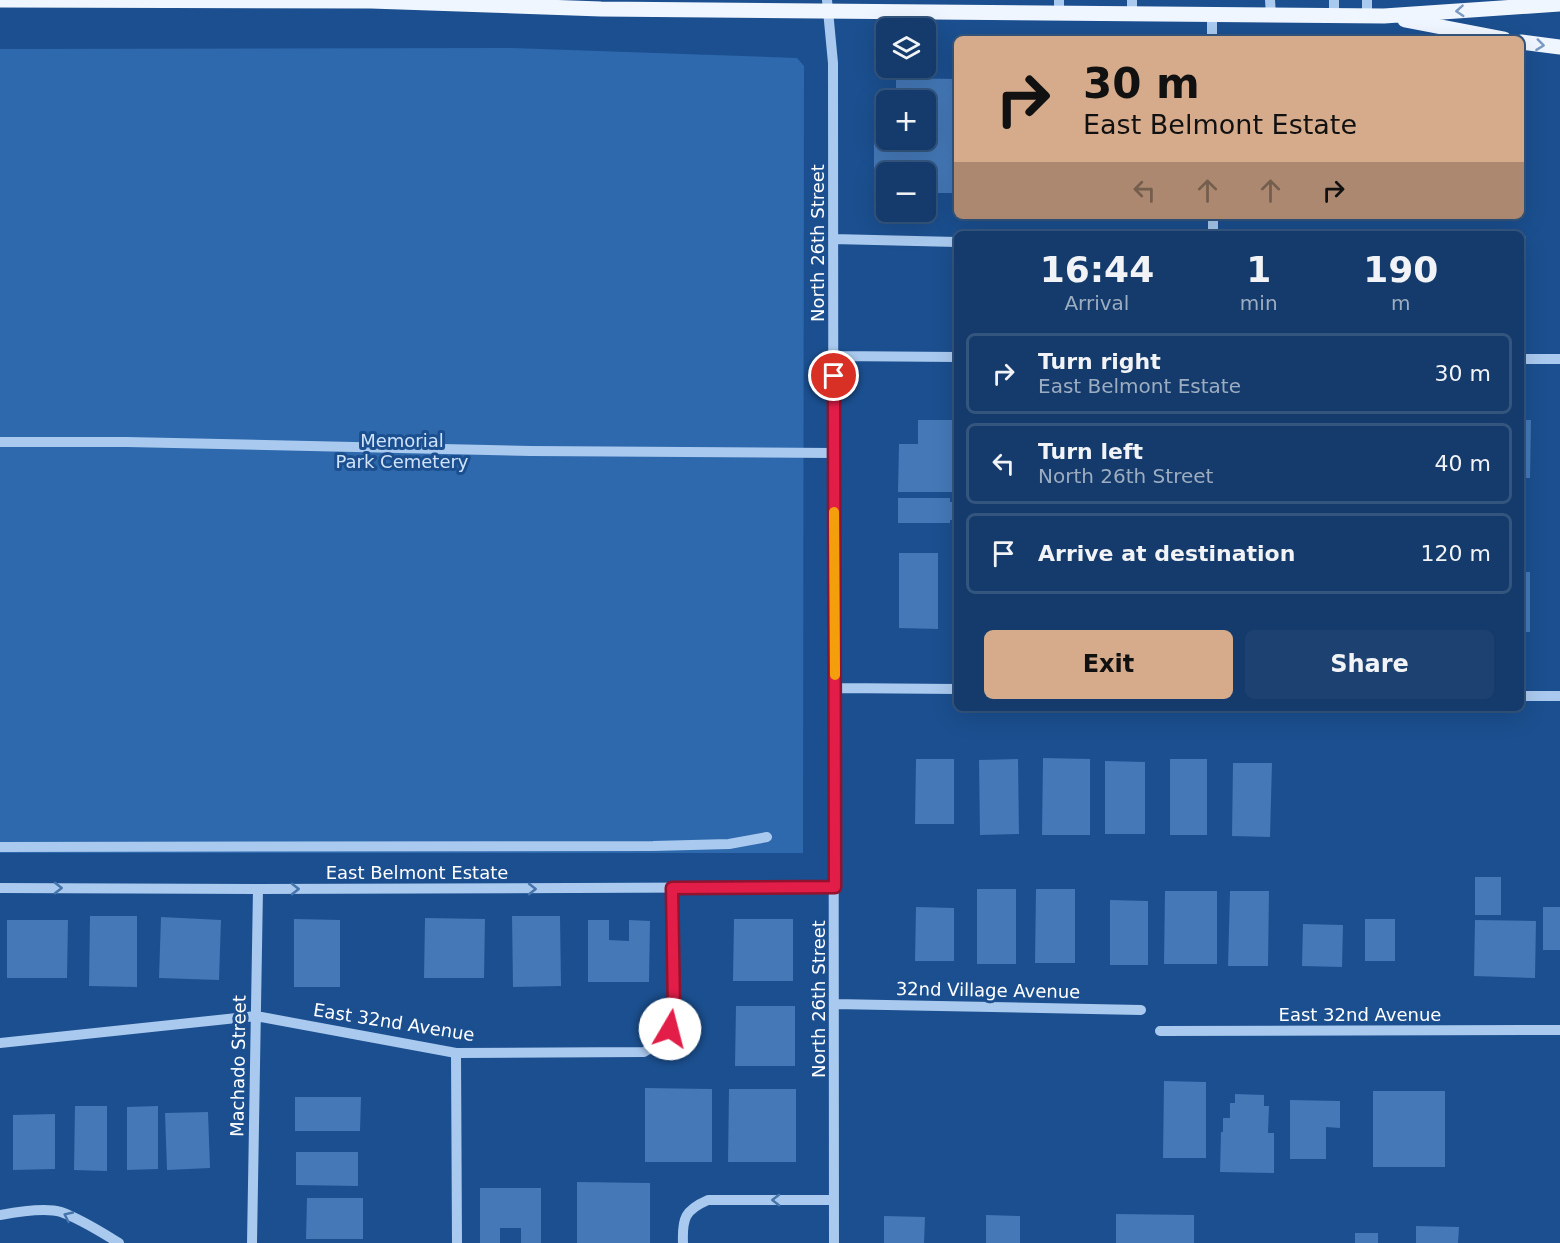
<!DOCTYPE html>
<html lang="en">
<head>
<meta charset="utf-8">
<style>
  body { margin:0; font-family:"DejaVu Sans",sans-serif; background:#1d4271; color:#f1f3f6; height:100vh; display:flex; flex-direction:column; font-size:22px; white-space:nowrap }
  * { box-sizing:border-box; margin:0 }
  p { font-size:20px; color:#9dadc1 }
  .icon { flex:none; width:33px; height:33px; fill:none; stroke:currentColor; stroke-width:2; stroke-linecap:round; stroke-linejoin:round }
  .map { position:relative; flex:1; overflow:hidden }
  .drawer { position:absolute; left:954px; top:231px; width:570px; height:480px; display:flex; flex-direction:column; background:#143b6b; border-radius:9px; box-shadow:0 6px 24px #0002,0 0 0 2px #33557e }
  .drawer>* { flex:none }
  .banner { position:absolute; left:954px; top:36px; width:570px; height:183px; border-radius:9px; box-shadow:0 6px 24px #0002,0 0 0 2px #33557e; background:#d6ab8b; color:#111; overflow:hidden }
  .fabs { position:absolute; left:876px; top:18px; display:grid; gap:12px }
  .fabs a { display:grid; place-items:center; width:60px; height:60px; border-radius:9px; background:#143b6b; box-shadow:0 6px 24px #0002,0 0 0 2px #33557e; font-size:30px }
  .pin { position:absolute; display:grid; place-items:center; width:51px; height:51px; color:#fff; margin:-26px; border:3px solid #fff; border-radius:50%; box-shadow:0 2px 6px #0007 }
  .me { position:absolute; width:66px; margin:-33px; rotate:8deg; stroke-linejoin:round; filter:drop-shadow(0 0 4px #0008) }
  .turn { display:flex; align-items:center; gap:21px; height:126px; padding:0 30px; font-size:27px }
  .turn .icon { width:78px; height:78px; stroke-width:2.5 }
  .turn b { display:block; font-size:42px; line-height:51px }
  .lanes { display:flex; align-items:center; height:57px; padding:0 30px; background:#0003; justify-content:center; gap:30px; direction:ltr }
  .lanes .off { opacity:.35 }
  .eta { display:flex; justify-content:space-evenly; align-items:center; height:102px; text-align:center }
  .eta b { font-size:36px; font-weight:700; line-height:42px }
  .primary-button { display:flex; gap:12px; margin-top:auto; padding:12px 30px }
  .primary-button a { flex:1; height:69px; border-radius:9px; background:#d6ab8b; color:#111; font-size:24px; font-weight:700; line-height:69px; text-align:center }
  .primary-button a+a { background:#1d4271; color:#f1f3f6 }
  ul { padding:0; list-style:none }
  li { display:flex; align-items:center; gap:18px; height:81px; margin:0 12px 9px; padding:0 18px; border:3px solid #33557e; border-radius:9px }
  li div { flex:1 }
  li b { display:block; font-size:22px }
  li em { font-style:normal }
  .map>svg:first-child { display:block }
  .green { fill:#2e69ad }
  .building { fill:#4478b7 }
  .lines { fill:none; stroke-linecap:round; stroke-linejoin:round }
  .minor { stroke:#a9c9ee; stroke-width:10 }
  .major { stroke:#f0f6ff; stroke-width:15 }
  .oneway { stroke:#7b9ac1 }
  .oneway2 { stroke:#4674ac }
  .route-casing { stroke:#92132f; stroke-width:15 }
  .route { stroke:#e11d48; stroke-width:10 }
  .slow { stroke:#f59e0b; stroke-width:10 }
  .labels { text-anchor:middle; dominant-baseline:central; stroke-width:6; stroke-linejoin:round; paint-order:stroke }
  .street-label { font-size:18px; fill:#fff; stroke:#1b4f8f }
  .park-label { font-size:18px; fill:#cfe3fa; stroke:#1b4f8f }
</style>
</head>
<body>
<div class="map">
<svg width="1560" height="1243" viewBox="0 0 1560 1243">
  <rect width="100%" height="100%" fill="#1b4f8f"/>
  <path class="green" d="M512,48L797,58L804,66L803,853H0V49Z"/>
  <path class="building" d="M896,78L957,79V193H926V172H895V169H874V101H886V140H926V100H896Z
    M1521,236H1526L1525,294H1521Z
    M918,420H957V492H898L899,444H918Z
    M1521,420H1531L1530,478H1521Z
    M898,498H950V502H957V520H950V523H898Z
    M899,553H938V629L899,628Z
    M1521,572H1530V632H1521Z
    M1043,758L1090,759V835H1042Z
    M916,759H954V824H915Z
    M1018,759L1019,834L980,835L979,760Z
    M1170,759H1207V835H1170Z
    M1105,761L1145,762V834H1105Z
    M1233,763H1272L1270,837L1232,836Z
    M1475,877H1501V915H1475Z
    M977,889H1016V964H977Z
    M1036,889H1075V963H1035Z
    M1165,891H1217V964H1164Z
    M1230,891H1269L1268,966H1228Z
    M1110,900L1148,901V965H1110Z
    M916,907L954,908V961H915Z
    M1543,907H1560V950H1543Z
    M90,916H137V987L89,986Z
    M512,916H560L561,986L513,987Z
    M161,917L221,920L219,980L159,978Z
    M425,918L485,919L484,978H424Z
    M294,919L340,920V987H294Z
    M734,919H793V981H733Z
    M1365,919H1395V961H1365Z
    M7,920H68L67,978H7Z
    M588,920H609V940L629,941V920L650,921L649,982H588Z
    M1475,920L1536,921L1535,978L1474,976Z
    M1303,924L1343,925L1342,967L1302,966Z
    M736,1006H795V1066H735Z
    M1164,1081L1206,1082V1158H1163Z
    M645,1088L712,1089V1162H645Z
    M729,1089H796V1162H728Z
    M1373,1091H1445V1167H1373Z
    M1235,1094L1264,1095V1106H1269L1268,1133H1274V1173L1220,1172L1221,1132H1223V1118H1230V1103H1235Z
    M295,1097H361L360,1131H295Z
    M1290,1100L1340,1101V1128L1326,1127V1159H1290Z
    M75,1106H107V1171L74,1170Z
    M158,1106V1169L127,1170V1107Z
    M208,1112L210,1168L167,1170L165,1113Z
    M55,1114V1169L13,1170V1115Z
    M296,1152H358V1186L296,1185Z
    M577,1182L650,1183V1243H577Z
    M480,1188H541V1243H521V1228H500V1243H480Z
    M307,1198H363V1239H306Z
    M1116,1214L1194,1215V1243H1116Z
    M986,1215L1020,1216V1243H986Z
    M884,1216L925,1217L924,1243H884Z
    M1416,1226L1459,1227L1458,1243H1416Z
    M1355,1233H1378V1243H1355Z"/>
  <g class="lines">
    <path class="minor" d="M827,0L833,63L834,1243
      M1059,0V13
      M1132,0V14
      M1270,0L1271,15
      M1334,0V15
      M1212,15V39
      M1367,16V0
      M1213,216V234
      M833,239L957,242
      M833,356L957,357
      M1521,359H1560
      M0,442H127L531,451L834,453
      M835,688L957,689
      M1521,696H1560
      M0,847L653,846L729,844L767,837
      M0,888L258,889L835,887
      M834,1004L1141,1010
      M1160,1031L1560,1030
      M0,1043L256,1016L456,1053L644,1052C665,1040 669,1034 674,1010L672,888
      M456,1053L457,1243
      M0,1215C16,1212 45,1207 61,1212C81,1219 101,1232 119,1243
      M252,1243L258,889
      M683,1243C682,1218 685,1210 708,1200H834"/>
    <path class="major" d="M0,0L371,1L601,9L1384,16L1560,4
      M1405,20L1504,39
      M1521,42L1560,47"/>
  </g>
  <defs><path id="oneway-chevron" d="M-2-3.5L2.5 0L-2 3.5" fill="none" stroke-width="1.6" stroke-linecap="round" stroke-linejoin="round" transform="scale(1.5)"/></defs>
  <g class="oneway">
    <use href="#oneway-chevron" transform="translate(1460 11) rotate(176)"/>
    <use href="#oneway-chevron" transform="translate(1540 45) rotate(7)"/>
  </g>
  <g class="oneway2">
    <use href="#oneway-chevron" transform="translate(58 888)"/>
    <use href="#oneway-chevron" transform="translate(295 889)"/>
    <use href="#oneway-chevron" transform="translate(532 889)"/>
    <use href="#oneway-chevron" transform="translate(776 1200) rotate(180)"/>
    <use href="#oneway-chevron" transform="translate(68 1216) rotate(-155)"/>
  </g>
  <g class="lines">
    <defs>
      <path id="route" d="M670,1029L674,1010L672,888L835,887L834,376"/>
    </defs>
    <use href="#route" class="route-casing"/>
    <use href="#route" class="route"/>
    <path class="slow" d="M834,512L835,675"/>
  </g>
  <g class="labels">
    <g class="street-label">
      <text transform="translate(817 243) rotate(-90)">North 26th Street</text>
      <text x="417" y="872">East Belmont Estate</text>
      <text transform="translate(988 990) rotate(1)">32nd Village Avenue</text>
      <text transform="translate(818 999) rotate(-90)">North 26th Street</text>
      <text x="1360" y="1014">East 32nd Avenue</text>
      <text transform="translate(394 1022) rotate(9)">East 32nd Avenue</text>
      <text transform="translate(238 1066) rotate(-89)">Machado Street</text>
    </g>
    <g class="park-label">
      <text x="402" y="440">Memorial<tspan x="402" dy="21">Park Cemetery</tspan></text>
    </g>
  </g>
</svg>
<div class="fabs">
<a><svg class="icon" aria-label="layers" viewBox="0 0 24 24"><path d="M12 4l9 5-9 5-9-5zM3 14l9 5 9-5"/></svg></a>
<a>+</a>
<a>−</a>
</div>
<div class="pin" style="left:834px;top:376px;background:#d93025"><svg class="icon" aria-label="arrive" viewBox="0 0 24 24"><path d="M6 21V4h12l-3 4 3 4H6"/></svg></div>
<svg class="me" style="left:670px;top:1029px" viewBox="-20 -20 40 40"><circle r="19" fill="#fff"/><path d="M0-13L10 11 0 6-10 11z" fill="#e11d48"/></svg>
<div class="banner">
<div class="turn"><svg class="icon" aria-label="right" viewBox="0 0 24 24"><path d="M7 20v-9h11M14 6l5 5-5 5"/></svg><div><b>30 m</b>East Belmont Estate</div></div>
<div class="lanes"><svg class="icon off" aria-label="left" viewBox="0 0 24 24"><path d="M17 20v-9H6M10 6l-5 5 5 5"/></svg><svg class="icon off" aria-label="ahead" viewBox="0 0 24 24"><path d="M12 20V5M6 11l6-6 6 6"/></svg><svg class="icon off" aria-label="ahead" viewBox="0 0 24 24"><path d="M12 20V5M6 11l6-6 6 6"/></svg><svg class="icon" aria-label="right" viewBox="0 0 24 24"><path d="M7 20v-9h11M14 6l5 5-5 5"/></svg></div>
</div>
<section class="drawer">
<div class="eta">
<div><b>16:44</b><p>Arrival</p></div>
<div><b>1</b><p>min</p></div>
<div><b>190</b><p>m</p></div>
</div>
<ul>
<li><svg class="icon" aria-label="right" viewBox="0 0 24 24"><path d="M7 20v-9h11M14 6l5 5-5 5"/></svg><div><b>Turn right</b><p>East Belmont Estate</p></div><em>30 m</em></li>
<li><svg class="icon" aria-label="left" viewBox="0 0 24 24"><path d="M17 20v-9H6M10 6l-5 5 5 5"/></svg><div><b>Turn left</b><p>North 26th Street</p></div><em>40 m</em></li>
<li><svg class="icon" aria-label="arrive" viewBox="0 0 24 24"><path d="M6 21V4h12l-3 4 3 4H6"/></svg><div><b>Arrive at destination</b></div><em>120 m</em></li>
</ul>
<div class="primary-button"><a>Exit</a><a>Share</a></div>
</section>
</div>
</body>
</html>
